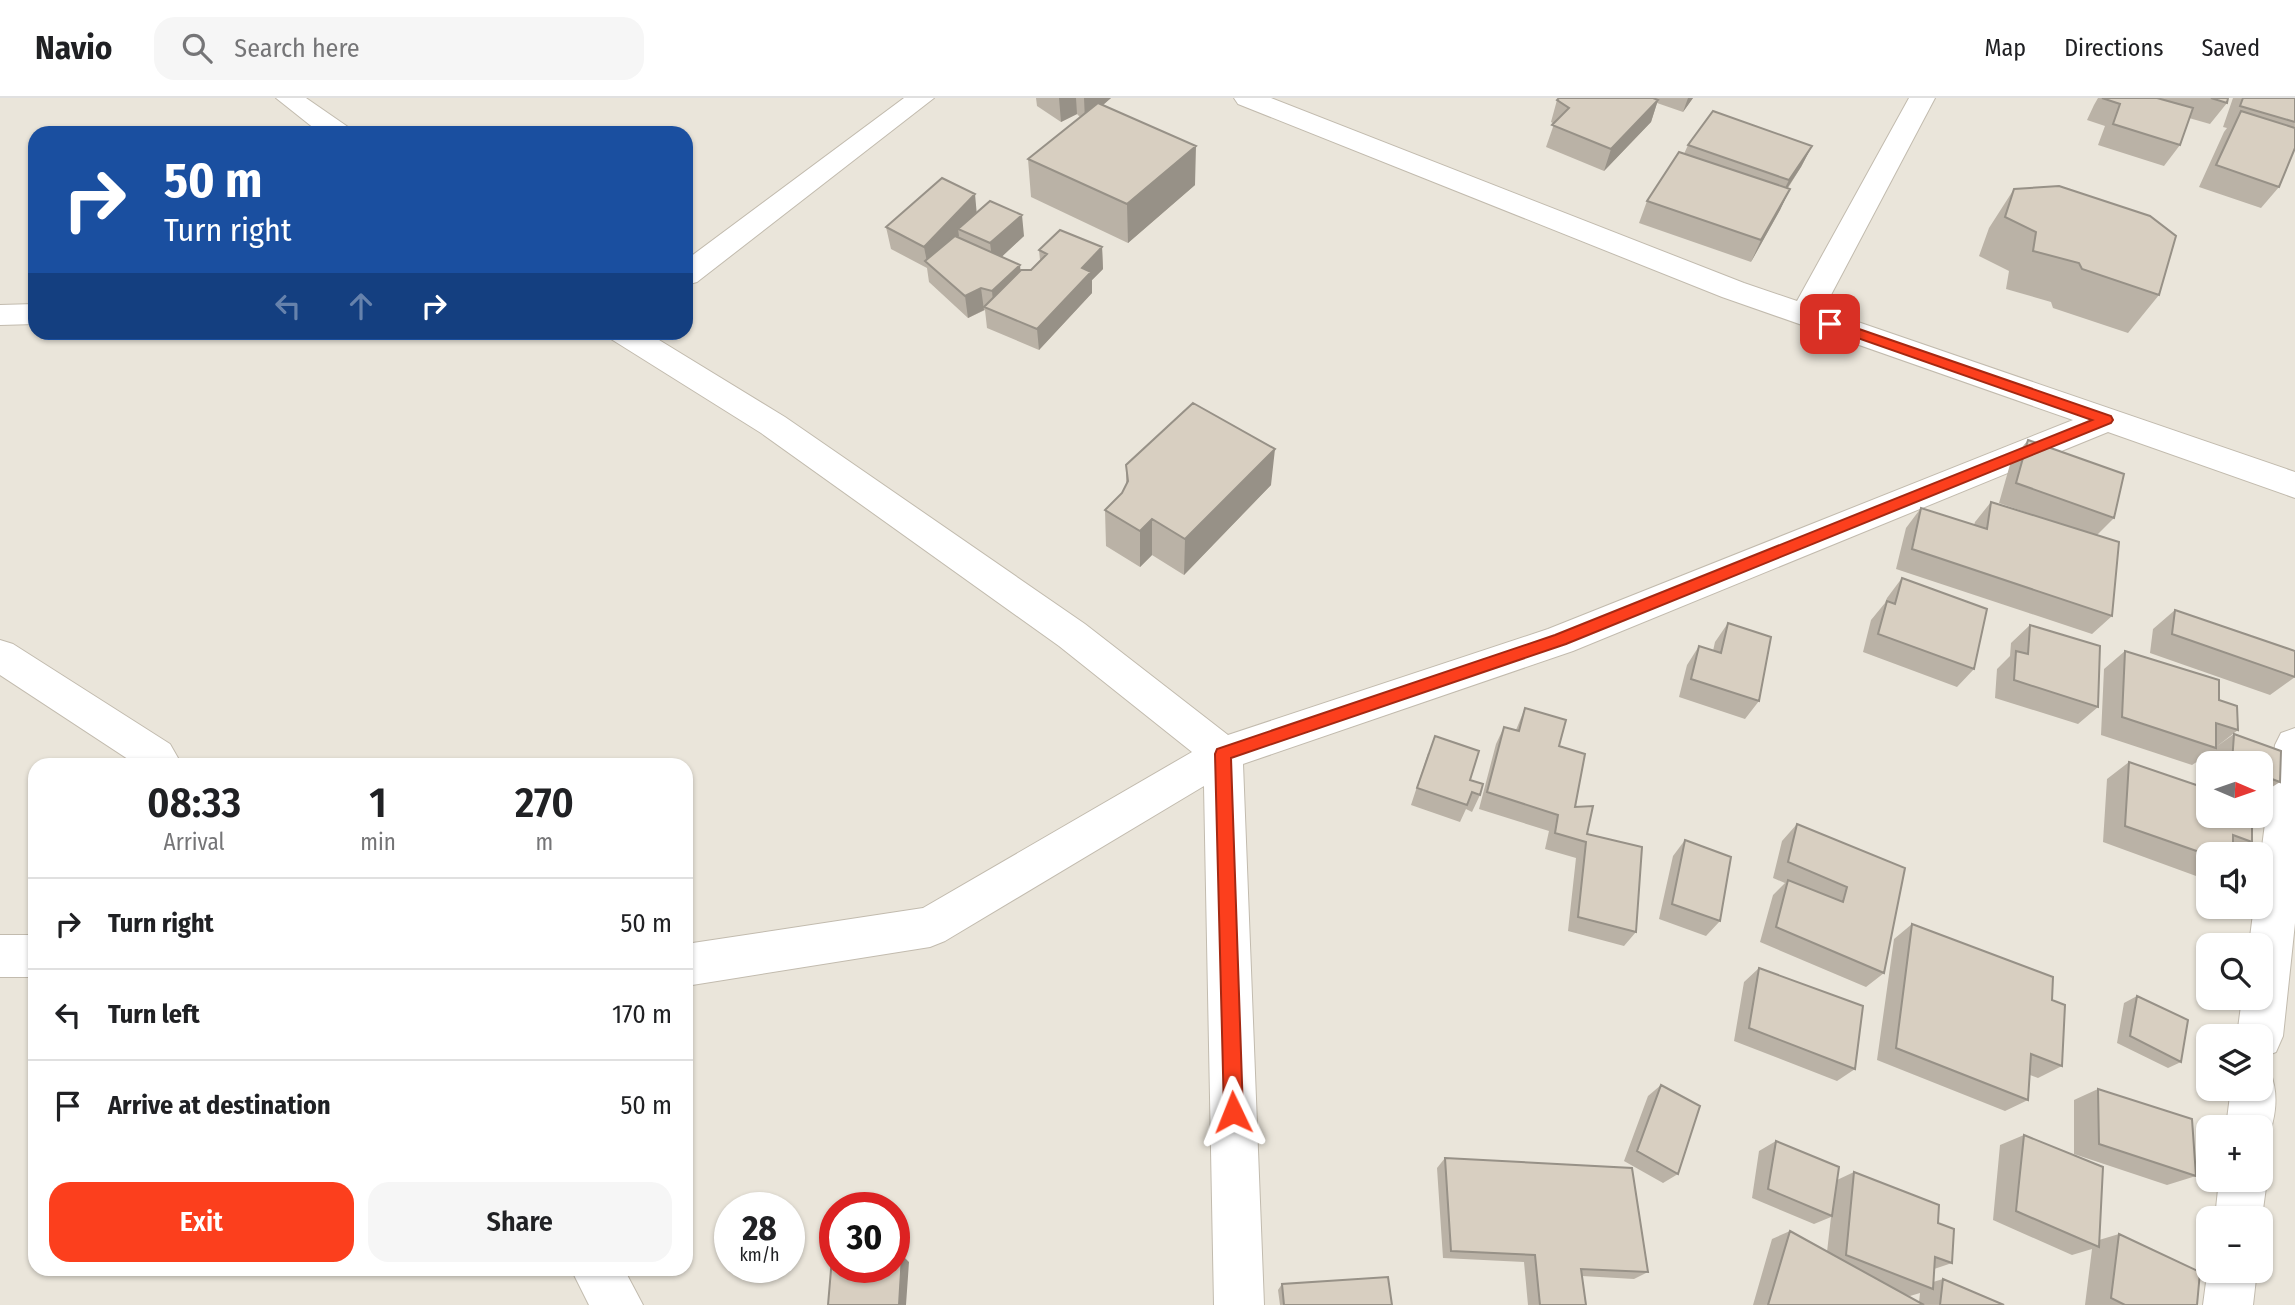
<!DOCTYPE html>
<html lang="en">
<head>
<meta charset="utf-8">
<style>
  body { margin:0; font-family:"Fira Sans Condensed",sans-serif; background:#f6f6f6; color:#202124; height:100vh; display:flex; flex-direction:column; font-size:26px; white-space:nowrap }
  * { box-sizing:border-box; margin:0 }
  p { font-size:23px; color:#757577 }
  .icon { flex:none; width:38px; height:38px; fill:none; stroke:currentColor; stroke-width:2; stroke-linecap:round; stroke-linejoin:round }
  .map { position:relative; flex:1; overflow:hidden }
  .drawer { position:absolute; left:28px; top:660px; width:665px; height:518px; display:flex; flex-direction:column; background:#fff; border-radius:21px; box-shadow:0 2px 5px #0004 }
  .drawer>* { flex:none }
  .banner { position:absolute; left:28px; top:28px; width:665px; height:214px; border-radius:21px; box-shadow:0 2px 5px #0004; background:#1a4fa0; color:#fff; overflow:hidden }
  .needle { width:46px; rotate:92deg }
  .controls { position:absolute; left:2196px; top:653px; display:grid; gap:14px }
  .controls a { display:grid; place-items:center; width:77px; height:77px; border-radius:14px; background:#fff; box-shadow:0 2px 5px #0004; font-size:35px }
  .speed { position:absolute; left:714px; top:1094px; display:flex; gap:14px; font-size:35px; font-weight:700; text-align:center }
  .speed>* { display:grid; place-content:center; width:91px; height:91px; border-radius:50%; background:#fff; box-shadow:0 2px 5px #0004; line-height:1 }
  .speed small { font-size:18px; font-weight:400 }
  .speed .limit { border:10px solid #d22; background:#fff; color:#111 }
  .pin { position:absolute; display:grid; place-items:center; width:60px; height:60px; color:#fff; margin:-30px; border-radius:14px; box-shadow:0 4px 10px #0006 }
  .me { position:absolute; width:77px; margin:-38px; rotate:358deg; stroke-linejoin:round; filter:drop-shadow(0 0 5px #0008) }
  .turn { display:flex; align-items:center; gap:24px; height:147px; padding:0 21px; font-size:32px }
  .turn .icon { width:91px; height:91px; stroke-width:2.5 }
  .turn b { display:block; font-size:49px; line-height:60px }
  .lanes { display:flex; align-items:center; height:66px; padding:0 21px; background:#0003; justify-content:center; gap:35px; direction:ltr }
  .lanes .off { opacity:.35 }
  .eta { display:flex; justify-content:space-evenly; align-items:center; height:119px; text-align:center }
  .eta b { font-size:42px; font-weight:600; line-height:49px }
  .button { display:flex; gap:14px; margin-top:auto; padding:14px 21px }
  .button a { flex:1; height:80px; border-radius:21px; background:#fc3f1d; color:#fff; font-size:28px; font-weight:600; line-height:80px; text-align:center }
  .button a+a { background:#f6f6f6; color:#202124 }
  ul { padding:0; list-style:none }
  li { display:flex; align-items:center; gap:21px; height:91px; padding:0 21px; border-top:2px solid #e0e0e0 }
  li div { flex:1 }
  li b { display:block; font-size:26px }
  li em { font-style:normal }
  header { display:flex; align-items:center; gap:42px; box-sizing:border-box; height:98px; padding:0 35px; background:#fff; border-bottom:2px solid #e0e0e0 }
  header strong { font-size:33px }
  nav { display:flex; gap:38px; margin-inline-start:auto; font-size:24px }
  .search { width:490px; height:63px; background:#f6f6f6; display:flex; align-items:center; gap:18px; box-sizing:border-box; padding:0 24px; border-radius:21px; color:#757577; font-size:26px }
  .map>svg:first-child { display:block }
  .residential { fill:#eae5da; fill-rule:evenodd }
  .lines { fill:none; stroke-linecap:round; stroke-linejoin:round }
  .minor-casing { stroke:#c2bbae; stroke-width:2 }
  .minor { fill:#fff; fill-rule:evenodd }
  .wall { fill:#bab2a6; fill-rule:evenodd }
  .shaded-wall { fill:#979187 }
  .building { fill:#d8cfc1; stroke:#979187; stroke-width:2 }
  .route { fill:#fc3f1d; stroke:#a42913; stroke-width:2 }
</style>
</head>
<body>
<header>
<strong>Navio</strong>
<div class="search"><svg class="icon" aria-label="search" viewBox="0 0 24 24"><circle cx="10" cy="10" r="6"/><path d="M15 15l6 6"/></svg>Search here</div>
<nav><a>Map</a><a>Directions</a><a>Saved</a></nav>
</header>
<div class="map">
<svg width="2295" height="1207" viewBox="0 0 2295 1207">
  <rect width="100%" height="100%" fill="#f6f3ec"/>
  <path class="residential" d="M0,0H2295V1207H0ZM35,35H686V234H35ZM2208,665H2261V718H2208ZM35,667H686V1171H35ZM2208,756H2261V808H2208ZM2208,847H2261V900H2208ZM2208,938H2261V990H2208ZM2208,1029H2261V1082H2208ZM730,1110H789V1169H730ZM835,1110H894V1169H835ZM2208,1120H2261V1172H2208Z"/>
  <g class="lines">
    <defs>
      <path id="minor" d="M276,0H306L348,29L352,35H320Z
        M904,0H934L697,184L686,187V162Z
        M1234,0H1271L1744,185L1797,203L1909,0H1935L1823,212L2295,374V400L2108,334L1573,553L1243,666L1264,1207H1214L1204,688L945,843L930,849L686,888V846L923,810L1192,654L1059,548L761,335L611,241L607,234H646L785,319L1085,526L1228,637L1548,531L2073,322L1722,199L1238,6Z
        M35,206V226L0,227V207Z
        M0,542L13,546L170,646L182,667H137L0,577Z
        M2295,630V825L2283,938L2276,954L2261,960V938H2237L2242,900H2261V847H2249L2254,808H2261V757L2275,647L2281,635Z
        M0,837H35V879H0Z
        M2261,970L2270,974C2280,998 2275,1022 2266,1046L2261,1047V1029H2226L2231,990H2261Z
        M2261,1068L2267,1082L2261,1126V1120H2215L2219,1082H2261Z
        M2208,1169V1172H2257L2253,1207H2203Z
        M571,1171H624L643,1207H589Z"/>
    </defs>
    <use href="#minor" class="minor-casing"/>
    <use href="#minor" class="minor"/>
  </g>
  <path class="wall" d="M1036,0H1111L1102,7L1195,87L1128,145L1031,99L1028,61L1080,19L1077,16L1061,24L1037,8Z
    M1559,0H1693L1683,14L1657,5L1651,24L1604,73L1546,49L1554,26L1551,24L1557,2Z
    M2098,0H2228L2227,5L2210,26L2189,20L2180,47L2164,68L2098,47L2105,28L2087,22L2094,7Z
    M2233,0H2295V50L2279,89L2261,110L2199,89L2224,34L2227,30L2223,29Z
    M1688,47L1812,48L1801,69L1788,90L1790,91L1780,112L1751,164L1639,125L1647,103L1684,56Z
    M2014,91L2159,197L2128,235L2053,210L2051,204L2006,191L2009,173L1979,158L1989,130Z
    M977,114L1024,138L1001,159L1020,173L1031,172L1040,162L1039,152L1102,149L1103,171L1092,182V195L1039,252L987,230L985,212L968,220L929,184L927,170L891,151L886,129Z
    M2028,342L2114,420L2097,437L2112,518L2092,536L1896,471L1906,430L1921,410L1974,427L1975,424L1991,404L2028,415L1999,405L2011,363Z
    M1126,367L1271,387L1184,477L1152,457L1140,469L1106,448L1105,412L1122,395L1126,387Z
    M1902,480L1974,571L1957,589L1863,554L1871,522L1885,505L1887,500Z
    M2175,512L2295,579L2270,597L2150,555L2153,531Z
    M1728,525L1759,603L1745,621L1679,599L1687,567L1699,548L1713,553L1715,544Z
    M2030,527L2098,609L2078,626L1995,600L1997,571L2010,558L2011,545Z
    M2125,553L2219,602L2238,632L2216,649L2234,636L2280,684L2261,696V665H2209L2210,655L2192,667L2101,637L2104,571Z
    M1525,610L1559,648L1575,709L1636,834L1624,848L1568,833L1576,760L1545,751L1549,733L1479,711L1496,646L1504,629L1516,632Z
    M1428,655L1470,682L1480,697L1472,714L1466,711L1460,724L1411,707Z
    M2129,664L2252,744L2233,756H2208V781L2207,782L2103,744L2107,681Z
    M1797,726L1905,770L1884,875L1866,889L1760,844L1773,797L1785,785L1773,780L1782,743Z
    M1685,742L1720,823L1706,838L1659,821L1673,758Z
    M1912,826L2052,902L2062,968L2038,980L2030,977L2028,1002L2005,1013L1877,962L1894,841Z
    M1759,870L1855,971L1837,983L1734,943L1744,884Z
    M2137,898L2181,964L2168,970L2117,945L2124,905Z
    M1661,987L1678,1076L1663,1085L1624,1063L1648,998Z
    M2098,991L2196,1078L2167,1087L2074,1056V1002Z
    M2024,1037L2099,1142L2119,1136L2197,1207H2085L2092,1151L2072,1157L1993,1122L2000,1047Z
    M1776,1043L1837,1082L1854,1074L1938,1125L1952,1165L1934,1171L1933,1184L1943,1181L2004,1207H1753L1772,1141L1790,1133L1827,1154L1831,1119L1814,1126L1752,1100L1759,1053ZM1901,1194L1910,1198L1920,1195L1919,1204Z
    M1445,1060L1648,1174L1634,1181L1582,1178L1586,1207H1528L1524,1164L1443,1160L1437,1070Z
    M1282,1186L1392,1207H1280L1278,1192Z"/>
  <path class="shaded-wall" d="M1059,0H1076L1077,16L1061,24Z
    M1084,0H1111L1085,23Z
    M1688,0H1693L1683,14Z
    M1658,2L1651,24L1604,73L1611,51Z
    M1196,48L1195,87L1128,145L1127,106Z
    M1812,48L1801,69L1778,104L1789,82Z
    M1790,91L1780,112L1751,164L1761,142Z
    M975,96L977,118L958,131L959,138L931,168L927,164L924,149Z
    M1022,117L1024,138L993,167L990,145Z
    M1102,149L1103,171L1092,182V195L1039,252L1037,231L1082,170Z
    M1020,167L1022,189L994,214L992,193Z
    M981,190L984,212L968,220L965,198Z
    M1275,351L1271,387L1184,477L1185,441Z
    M1152,421V457L1140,469V433Z
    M902,1157L909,1164L906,1207H899Z"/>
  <path class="building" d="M1559,0H1653L1658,2L1611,51L1552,27L1569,10L1557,2Z
    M2102,0H2157L2193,10L2180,47L2113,26L2120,6Z
    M2211,0H2228L2227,5Z
    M2243,0H2295V24L2240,8Z
    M1098,5L1196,48L1127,106L1028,61Z
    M1713,13L1812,48L1789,82L1688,47Z
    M2241,13L2295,30V50L2279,89L2216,67Z
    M1679,54L1790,91L1761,142L1647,103Z
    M942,80L975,96L924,149L886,129Z
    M2059,88L2150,118L2176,138L2159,197L2082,171L2079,165L2033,153L2036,134L2005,119L2014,91Z
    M990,103L1022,117L990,145L958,131Z
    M1060,132L1102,149L1082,170L1091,174L1037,231L984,209L1021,172H1031L1047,156L1039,152Z
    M955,138L1020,167L992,193L981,190L965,198L925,163Z
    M1193,305L1275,351L1185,441L1152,421L1140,433L1105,412L1122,395L1128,383L1126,367Z
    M2028,342L2124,376L2114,420L2016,385Z
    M1991,404L2119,444L2112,518L1912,451L1921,410L1987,431Z
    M1902,480L1987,511L1974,571L1878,536L1887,503L1895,506Z
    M2175,512L2295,553V579L2172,536Z
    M1728,525L1771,539L1759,603L1691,581L1699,548L1721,555Z
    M2030,527L2100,548L2098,609L2014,582L2016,553L2028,556Z
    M2125,553L2219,582V602L2237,608L2238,632L2216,625V650L2122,619Z
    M1525,610L1566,622L1559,648L1585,656L1575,709L1593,708L1587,736L1642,749L1636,834L1578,819L1586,744L1555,735L1558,717L1487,694L1504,629L1519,633Z
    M2234,636L2281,653L2280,684L2261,677V665H2232Z
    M1435,638L1479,653L1470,682L1483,686L1480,697L1472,694L1467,707L1417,690Z
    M2129,664L2208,691V718H2241L2252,723V744L2233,737V756H2208V757L2125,728Z
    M1797,726L1905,770L1884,875L1776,829L1788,782L1843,804L1847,789L1788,764Z
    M1685,742L1731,759L1720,823L1672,806Z
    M1912,826L2053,879L2052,902L2065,907L2062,968L2031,956L2028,1002L1896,950Z
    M1759,870L1863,908L1855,971L1749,930Z
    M2137,898L2188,922L2181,964L2130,938Z
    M1661,987L1700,1008L1678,1076L1637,1053Z
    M2098,991L2192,1021L2196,1078L2099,1046Z
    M2024,1037L2103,1069L2099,1149L2016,1113Z
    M1776,1043L1839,1069L1832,1118L1768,1091Z
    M1445,1060L1632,1070L1648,1174L1581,1171L1586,1207H1540L1535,1157L1451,1153Z
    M1854,1074L1939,1107L1938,1125L1954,1131L1952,1165L1935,1159L1933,1191L1846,1157Z
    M1790,1133L1924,1207H1768Z
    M2119,1136L2200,1174L2197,1207H2125L2111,1200Z
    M894,1157H902L899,1207H828L832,1160H835V1169H894Z
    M1388,1179L1392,1207H1284L1282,1186Z
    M1943,1181L2004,1207H1940Z"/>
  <path class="route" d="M1830,221L2111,318L2113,322L2111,325L1566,546L1231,660L1243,1014L1240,1021L1233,1024L1227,1021L1224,1014L1215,656L1217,651L1555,537L2092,322L1826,229L1824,226Z"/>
</svg>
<div class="controls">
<a><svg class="needle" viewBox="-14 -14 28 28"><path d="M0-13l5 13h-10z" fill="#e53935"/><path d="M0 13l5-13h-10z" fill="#757577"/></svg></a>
<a><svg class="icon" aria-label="sound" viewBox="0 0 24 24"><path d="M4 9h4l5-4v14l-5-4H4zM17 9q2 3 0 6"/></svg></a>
<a><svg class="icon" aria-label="search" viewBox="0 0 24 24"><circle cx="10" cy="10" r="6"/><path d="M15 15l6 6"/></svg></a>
<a><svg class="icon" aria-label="layers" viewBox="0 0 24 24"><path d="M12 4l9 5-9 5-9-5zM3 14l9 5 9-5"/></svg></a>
<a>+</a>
<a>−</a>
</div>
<div class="speed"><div>28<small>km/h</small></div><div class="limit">30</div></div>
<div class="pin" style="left:1830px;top:226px;background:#d93025"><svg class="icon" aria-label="arrive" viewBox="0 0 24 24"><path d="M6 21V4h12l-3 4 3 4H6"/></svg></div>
<svg class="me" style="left:1233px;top:1014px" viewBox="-20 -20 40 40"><path d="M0-17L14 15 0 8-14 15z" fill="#fc3f1d" stroke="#fff" stroke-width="4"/></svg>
<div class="banner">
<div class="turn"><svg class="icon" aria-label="right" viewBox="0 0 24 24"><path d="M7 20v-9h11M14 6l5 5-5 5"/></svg><div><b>50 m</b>Turn right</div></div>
<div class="lanes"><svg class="icon off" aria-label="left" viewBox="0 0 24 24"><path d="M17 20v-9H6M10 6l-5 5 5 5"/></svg><svg class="icon off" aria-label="ahead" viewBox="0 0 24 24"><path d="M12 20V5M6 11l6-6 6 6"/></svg><svg class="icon" aria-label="right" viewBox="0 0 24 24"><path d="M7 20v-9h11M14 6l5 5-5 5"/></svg></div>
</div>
<section class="drawer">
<div class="eta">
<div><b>08:33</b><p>Arrival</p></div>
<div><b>1</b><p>min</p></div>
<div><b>270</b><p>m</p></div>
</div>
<ul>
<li><svg class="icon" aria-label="right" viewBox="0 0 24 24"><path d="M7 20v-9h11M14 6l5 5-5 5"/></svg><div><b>Turn right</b></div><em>50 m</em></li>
<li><svg class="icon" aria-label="left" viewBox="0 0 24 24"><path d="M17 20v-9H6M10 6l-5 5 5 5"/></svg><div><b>Turn left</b></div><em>170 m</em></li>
<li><svg class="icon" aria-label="arrive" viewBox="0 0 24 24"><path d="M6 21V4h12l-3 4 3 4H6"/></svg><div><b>Arrive at destination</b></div><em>50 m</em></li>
</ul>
<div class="button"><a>Exit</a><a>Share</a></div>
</section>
</div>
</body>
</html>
